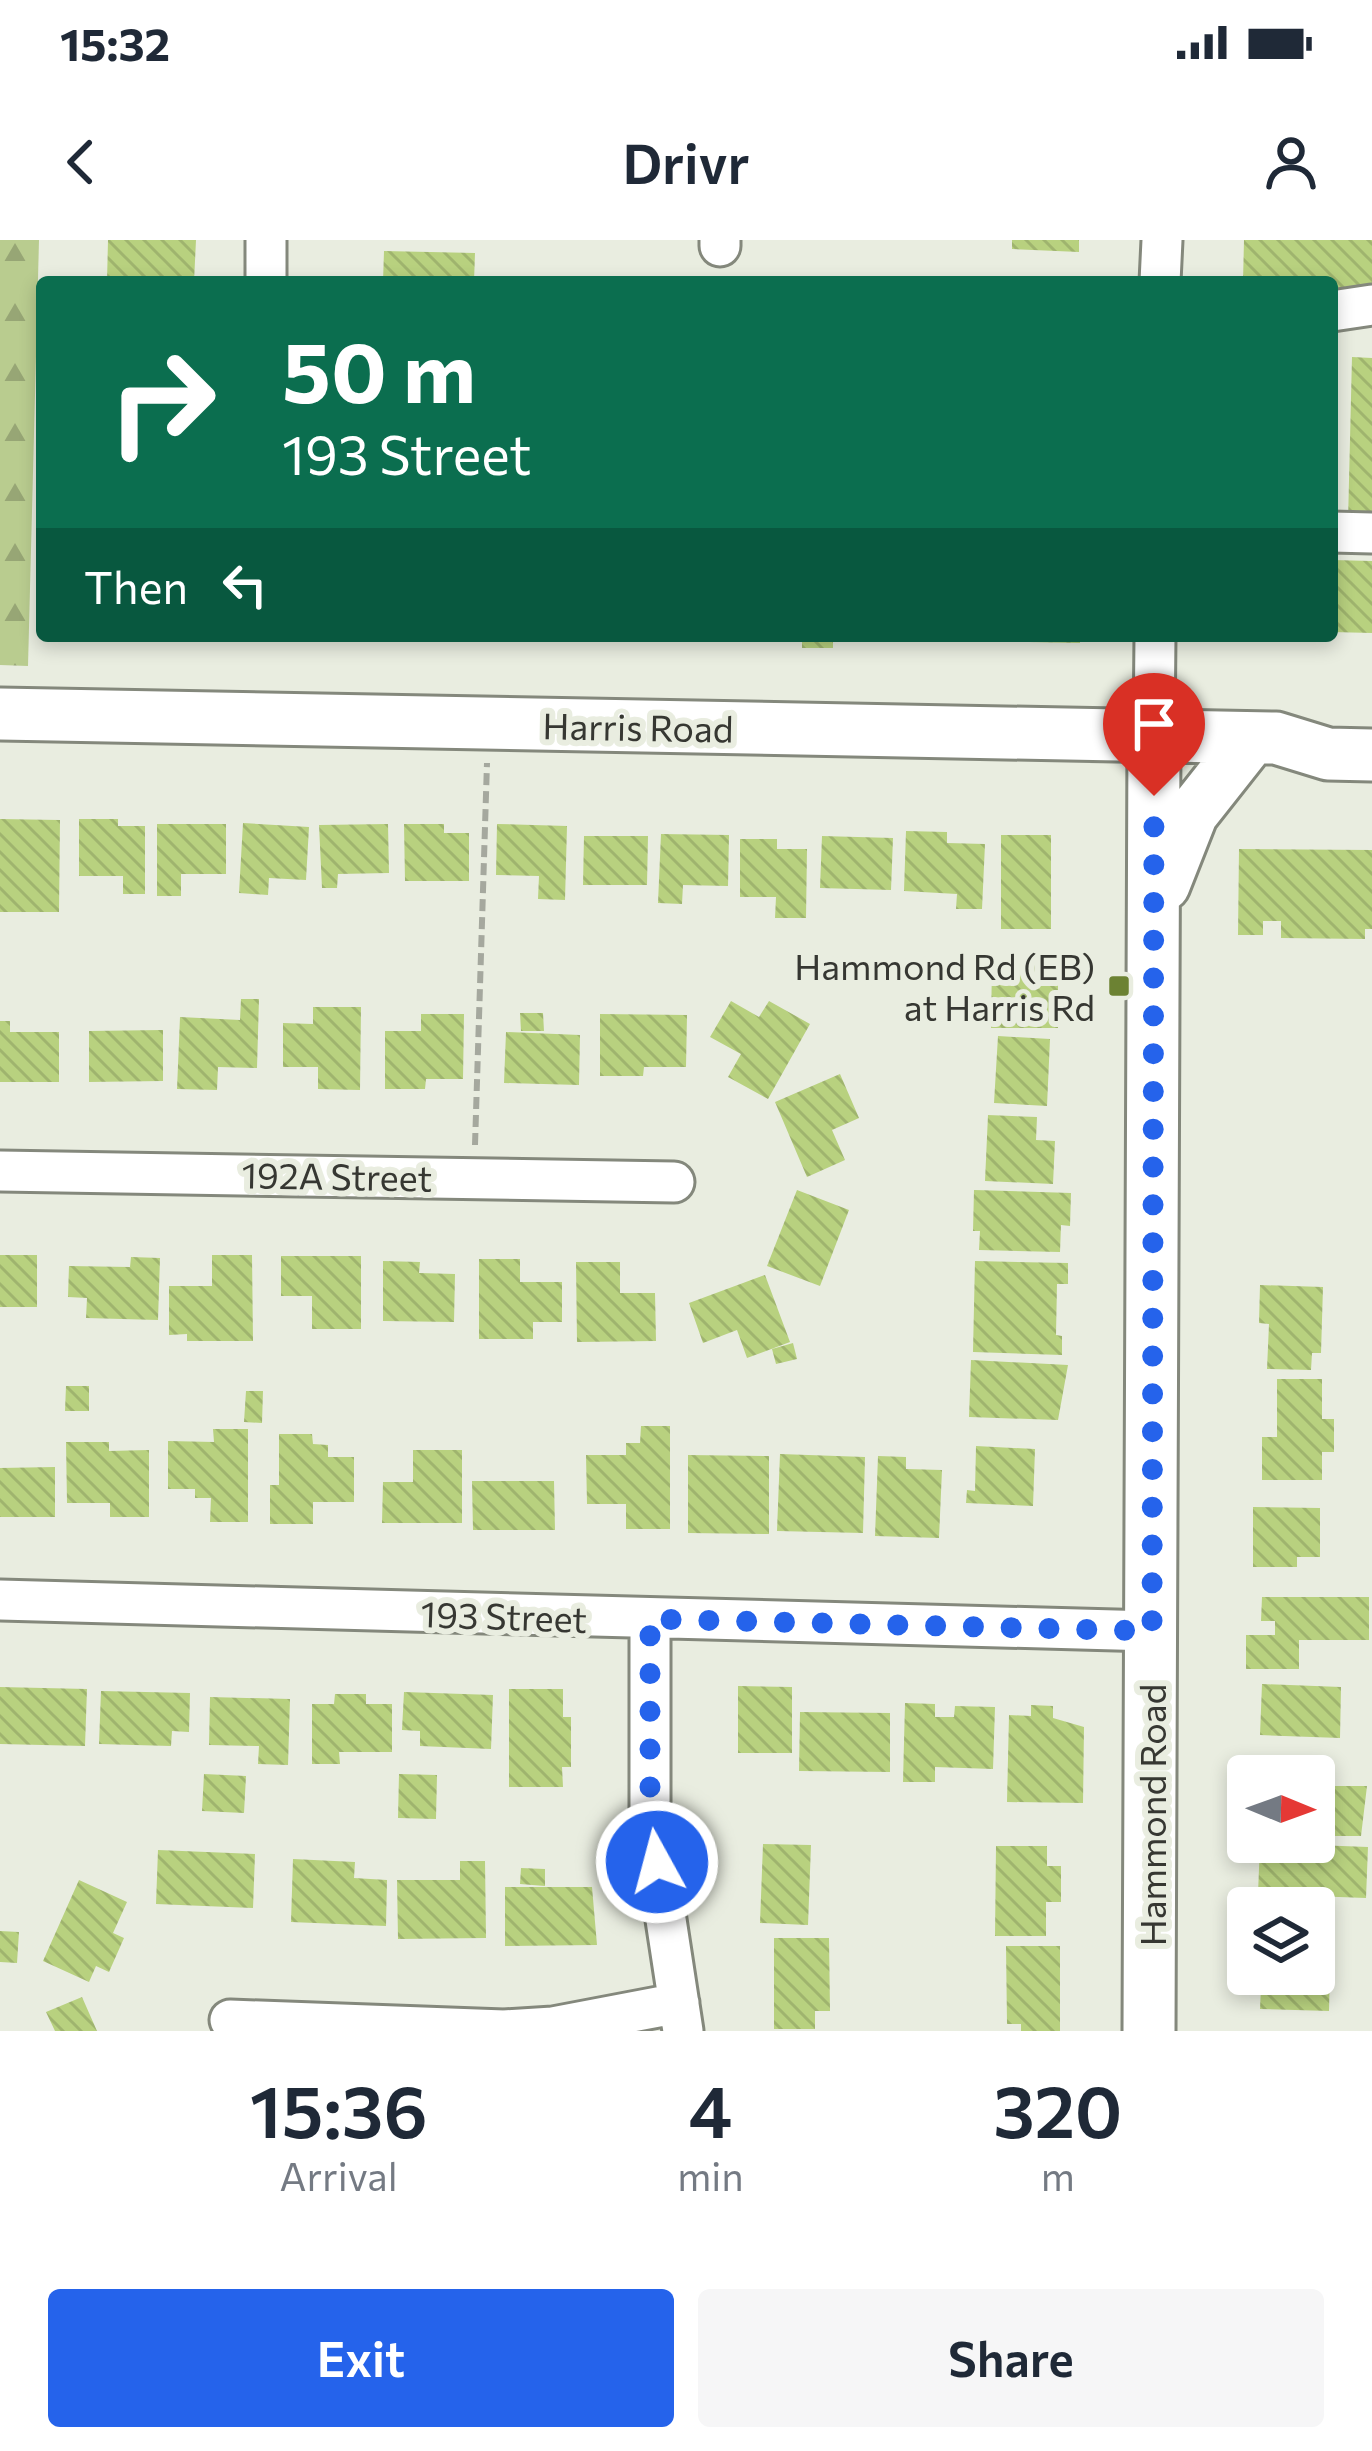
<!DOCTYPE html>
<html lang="en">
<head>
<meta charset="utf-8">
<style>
  body { margin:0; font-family:Commissioner,sans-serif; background:#f6f6f7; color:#1f2937; height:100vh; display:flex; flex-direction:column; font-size:45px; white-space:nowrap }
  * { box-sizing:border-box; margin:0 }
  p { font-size:39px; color:#747a83 }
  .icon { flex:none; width:66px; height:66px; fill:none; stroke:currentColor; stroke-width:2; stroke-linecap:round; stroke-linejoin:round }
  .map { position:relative; height:1791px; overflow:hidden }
  .side { display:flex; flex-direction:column; background:#fff; flex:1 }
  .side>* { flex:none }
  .guide { position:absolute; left:36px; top:36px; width:1302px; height:366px; border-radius:12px; box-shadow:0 6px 18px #0003; background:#0b6e4f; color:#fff; overflow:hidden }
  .needle { width:78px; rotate:91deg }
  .buttons { position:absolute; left:1227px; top:1515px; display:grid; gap:24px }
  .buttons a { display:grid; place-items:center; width:108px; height:108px; border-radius:12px; background:#fff; box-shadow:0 6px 18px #0003; font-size:60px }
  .pin { position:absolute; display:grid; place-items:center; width:102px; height:102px; color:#fff; margin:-123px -51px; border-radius:50% 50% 50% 0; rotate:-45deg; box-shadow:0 0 12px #0007 }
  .pin .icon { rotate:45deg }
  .me { position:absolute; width:132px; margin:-66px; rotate:353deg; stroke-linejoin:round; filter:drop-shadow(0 0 9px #0008) }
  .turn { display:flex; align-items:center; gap:42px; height:252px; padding:0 48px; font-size:54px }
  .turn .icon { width:156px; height:156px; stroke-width:2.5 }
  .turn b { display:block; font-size:84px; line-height:102px }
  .then { display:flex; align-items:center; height:114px; padding:0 48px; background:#0003; gap:24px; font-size:45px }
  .eta { display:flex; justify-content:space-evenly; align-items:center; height:204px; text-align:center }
  .eta b { font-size:72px; font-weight:600; line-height:84px }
  .cta { display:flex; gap:24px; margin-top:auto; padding:24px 48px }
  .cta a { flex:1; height:138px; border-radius:12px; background:#2563eb; color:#fff; font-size:48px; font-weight:600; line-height:138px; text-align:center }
  .cta a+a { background:#f6f6f7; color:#1f2937 }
  .status { display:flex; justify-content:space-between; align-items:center; height:84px; padding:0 60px; background:#fff; direction:ltr }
  .status svg { height:33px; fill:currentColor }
  header { display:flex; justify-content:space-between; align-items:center; height:156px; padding:0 48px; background:#fff; font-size:54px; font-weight:600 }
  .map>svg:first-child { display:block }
  .forest { fill:url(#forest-firs) }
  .building { fill:url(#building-back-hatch) }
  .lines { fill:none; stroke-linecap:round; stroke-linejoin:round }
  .minor-casing { stroke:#84887c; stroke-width:45 }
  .major-casing { stroke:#84887c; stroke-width:57 }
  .path { stroke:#a5a89e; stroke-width:6; stroke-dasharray:12 6; stroke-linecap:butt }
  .minor { stroke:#fff; stroke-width:39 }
  .major { stroke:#fff; stroke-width:51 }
  .route { stroke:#2563eb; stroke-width:21; stroke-dasharray:0 37.8 }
  .poi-dot { fill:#6c8233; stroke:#e9ede0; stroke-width:4.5 }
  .labels { text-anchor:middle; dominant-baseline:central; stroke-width:12; stroke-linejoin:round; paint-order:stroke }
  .street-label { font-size:36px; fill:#363732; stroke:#e9ede0 }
  .poi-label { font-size:36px; fill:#363732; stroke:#e9ede0; text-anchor:end }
</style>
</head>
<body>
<div class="status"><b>15:32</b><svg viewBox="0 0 49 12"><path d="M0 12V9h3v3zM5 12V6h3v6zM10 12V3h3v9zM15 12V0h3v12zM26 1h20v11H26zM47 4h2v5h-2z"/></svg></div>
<header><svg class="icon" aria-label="back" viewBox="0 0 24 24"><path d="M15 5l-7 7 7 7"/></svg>Drivr<svg class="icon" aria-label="person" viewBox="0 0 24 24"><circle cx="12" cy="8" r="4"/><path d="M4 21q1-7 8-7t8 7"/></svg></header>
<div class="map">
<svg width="1372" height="1791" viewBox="0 0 1372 1791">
  <defs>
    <pattern id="forest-firs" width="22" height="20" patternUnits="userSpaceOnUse" patternTransform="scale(3)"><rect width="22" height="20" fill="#b9cc8f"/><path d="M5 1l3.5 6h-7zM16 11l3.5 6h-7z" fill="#97a675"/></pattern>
    <pattern id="building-back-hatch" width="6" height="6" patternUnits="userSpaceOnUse" patternTransform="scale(3)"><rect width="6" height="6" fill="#b8d17f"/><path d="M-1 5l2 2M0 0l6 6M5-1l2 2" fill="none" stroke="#9fb46e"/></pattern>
  </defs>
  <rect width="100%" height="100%" fill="#e9ede0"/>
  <path class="forest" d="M0,0H39L28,426L0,425Z"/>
  <path class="building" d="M108,0H196L194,42H107Z
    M1012,0H1079V12L1012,9Z
    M1244,0H1372V57H1332V42H1243Z
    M384,11L475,13L474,42H383Z
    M1352,117L1372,118V283L1348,282Z
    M1332,320L1372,321V393L1332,392Z
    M802,396H833V408H802Z
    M986,396H1080V403L986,401Z
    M0,579L60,580L59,672H0Z
    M79,579H118V586H145V654H123V636H79Z
    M243,583L309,587L306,640L269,638L268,655L239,653Z
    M157,584H226V634H181V656H157Z
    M388,584L389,633L338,634L337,648H322L319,585Z
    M404,584H444V593H469V641H405Z
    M497,584L567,586L565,660L538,659L539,636L496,635Z
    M906,591L947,592V603L985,604L982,669H956L957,654L904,651Z
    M661,594L729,595L728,646L683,645L682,664L658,663Z
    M1001,595H1051V689H1001Z
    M584,596H648L647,645H583Z
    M822,596L893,598L891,650L820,648Z
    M740,599H777V609H807L806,678H775L776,657H740Z
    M1239,609L1372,610V689H1365V699L1281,698V681H1263V695H1238Z
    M992,723H1058V788H991Z
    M241,759H259L257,828L218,827L217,850L177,849L180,777L240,780Z
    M731,761L759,777L769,761L810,784L768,859L728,837L741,814L710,797Z
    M313,767H361L360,850L318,849V827H283V783L313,784Z
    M520,773H543L544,791H521Z
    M421,774H464L463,839H426L425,849H385V791H421Z
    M600,774L687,775L686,827H644L643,836H600Z
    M0,781H10V792H59V842H0Z
    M163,790V841L89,842V791Z
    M506,792L580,795L579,845L504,843Z
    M998,796L1050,799L1047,866L994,863Z
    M840,834L859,878L832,890L845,920L807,937L775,862Z
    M988,875L1037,877L1036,900L1055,901L1053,944L985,941Z
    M797,950L849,970L820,1046L767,1026Z
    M974,950L1071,953L1070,986L1061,985L1060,1012L979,1010L980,991H973Z
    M0,1015H37V1067H0Z
    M212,1015H252L253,1101H187V1094L169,1095V1046H212Z
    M281,1016H361V1089H312V1056H281Z
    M131,1017L160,1018L158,1080L86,1078L87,1058L68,1057L69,1026L130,1027Z
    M479,1019H520V1042H562V1082H533V1099H479Z
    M383,1021L420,1022L419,1033L455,1034L454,1082L383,1081Z
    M975,1021L1068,1023V1044H1057L1056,1095L1062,1096V1115L973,1112Z
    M576,1022H620V1053H655L656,1101L577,1102Z
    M765,1035L790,1102L747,1118L737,1090L703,1103L689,1063Z
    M1260,1045L1323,1047L1321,1113H1312L1311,1130L1267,1129L1269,1084L1259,1083Z
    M793,1103L797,1119L776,1124L772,1109Z
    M971,1120L1068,1125L1058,1180L969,1177Z
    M1277,1139H1322V1179H1334V1212H1322V1240H1262V1197H1277Z
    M66,1146H89V1171H65Z
    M246,1151H263L262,1183L244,1182Z
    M641,1186H670V1289H626V1264H587L586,1215H626V1203H640Z
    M213,1189H248V1282H210L211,1258H195V1249H168V1201L214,1202Z
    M279,1194H312L313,1204L328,1205V1217H354V1262H313V1284H270V1245H279Z
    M66,1202H109V1211L149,1210V1277H110V1263H67Z
    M976,1206L1035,1209L1033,1266L966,1263L967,1250L975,1251Z
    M413,1210H462V1283H382L383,1242H413Z
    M780,1214L865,1217L863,1293L777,1291Z
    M688,1215L769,1216V1294L688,1293Z
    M878,1216L906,1217V1229L942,1230L939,1298L875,1296Z
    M55,1227V1277H0V1228Z
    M472,1241H554L555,1290H473Z
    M1253,1267L1320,1268V1317H1297V1327H1253Z
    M1262,1357H1369V1400H1299V1429H1246V1395H1275V1381H1261Z
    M1262,1444L1341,1447L1340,1498L1260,1495Z
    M738,1446L792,1447V1513H738Z
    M0,1447L87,1449L85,1506L0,1504Z
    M509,1449H563V1477H571V1527H562L563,1547H509Z
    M101,1451L190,1453L189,1492L172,1491L171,1506L99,1504Z
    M404,1452L493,1455L491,1509L420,1506V1491L402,1490Z
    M335,1454H366V1464H392V1512H339L340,1524H312V1464H334Z
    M210,1457L290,1459L288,1525L258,1524L259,1506L209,1505Z
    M905,1463L935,1464V1477H954L955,1466L995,1467L993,1529L935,1527V1542H903Z
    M1031,1465L1053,1466V1478L1084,1487L1083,1563L1007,1562L1009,1475L1031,1476Z
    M800,1472L890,1473V1532L799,1531Z
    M204,1534L246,1536L244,1573L202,1571Z
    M399,1534L437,1535L436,1579L398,1578Z
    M1314,1546H1367L1361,1596H1314Z
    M1260,1603L1368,1607L1366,1658L1258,1654Z
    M763,1604L811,1605L808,1685L760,1683Z
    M996,1606H1047V1626H1061V1662H1046V1696H995Z
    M158,1610L255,1614L253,1668L156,1664Z
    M293,1619L355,1622L354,1638L387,1640L386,1686L291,1682Z
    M460,1621H485L486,1698L398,1699L397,1640H460Z
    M521,1628L545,1629V1646L520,1644Z
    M79,1640L127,1662L113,1693L124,1698L109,1732L96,1726L89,1742L43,1721Z
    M505,1647H592L597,1705L505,1706Z
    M1252,1663L1303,1664V1668H1252Z
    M1314,1664L1330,1665V1710L1314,1709Z
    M0,1691L19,1692L17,1723L0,1722Z
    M774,1698H829L830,1771H815V1789H774Z
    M1006,1706H1060V1791H1021V1784H1007Z
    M1314,1725H1330L1329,1771L1260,1769L1261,1747H1251L1252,1734H1314Z
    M82,1757L97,1791H55L46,1772Z"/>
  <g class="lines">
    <defs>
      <path id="minor" d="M720,6V0
        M266,42V0
        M1160,42L1162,0
        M1332,71L1372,65
        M1332,292L1372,293
        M1154,496L1155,396
        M0,931L674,942
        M0,1360L1152,1391
        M650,1379V1575L683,1791
        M230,1780L504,1790L553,1787L679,1763"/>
      <path id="major" d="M0,474L1276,498L1328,514L1372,515
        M1164,645L1192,574L1252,498
        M1149,1791L1154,496"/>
    </defs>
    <use href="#minor" class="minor-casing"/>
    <use href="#major" class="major-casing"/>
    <path class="path" d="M475,905L487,523"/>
    <use href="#minor" class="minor"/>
    <use href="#major" class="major"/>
  </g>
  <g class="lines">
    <path class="route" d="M657,1622L650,1575V1379L1152,1391L1154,556"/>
  </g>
  <rect class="poi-dot" x="1107" y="734" width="24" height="24" rx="6"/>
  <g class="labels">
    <g class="street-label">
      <text transform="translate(638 486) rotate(1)">Harris Road</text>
      <text transform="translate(337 935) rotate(1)">192A Street</text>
      <text transform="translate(504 1375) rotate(2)">193 Street</text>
      <text transform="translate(1151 1575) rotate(-90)">Hammond Road</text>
    </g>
    <g class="poi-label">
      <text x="1095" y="725">Hammond Rd (EB)<tspan x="1095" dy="41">at Harris Rd</tspan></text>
    </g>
  </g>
</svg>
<div class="buttons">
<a><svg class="needle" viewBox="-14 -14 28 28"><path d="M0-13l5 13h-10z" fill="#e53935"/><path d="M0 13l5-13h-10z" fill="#747a83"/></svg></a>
<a><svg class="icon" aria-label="layers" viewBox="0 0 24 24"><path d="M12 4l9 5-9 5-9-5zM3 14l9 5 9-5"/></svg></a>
</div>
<div class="pin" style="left:1154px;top:556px;background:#d93025"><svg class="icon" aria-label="arrive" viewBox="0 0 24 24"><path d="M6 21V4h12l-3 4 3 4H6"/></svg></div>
<svg class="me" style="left:657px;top:1622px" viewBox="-20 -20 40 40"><circle r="17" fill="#2563eb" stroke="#fff" stroke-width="3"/><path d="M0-11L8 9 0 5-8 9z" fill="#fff"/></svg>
<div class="guide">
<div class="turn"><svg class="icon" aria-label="right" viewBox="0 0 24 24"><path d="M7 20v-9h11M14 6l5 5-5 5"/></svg><div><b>50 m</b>193 Street</div></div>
<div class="then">Then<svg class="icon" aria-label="left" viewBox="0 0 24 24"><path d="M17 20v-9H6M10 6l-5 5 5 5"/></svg></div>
</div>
</div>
<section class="side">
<div class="eta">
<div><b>15:36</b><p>Arrival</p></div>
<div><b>4</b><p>min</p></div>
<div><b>320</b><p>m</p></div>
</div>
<div class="cta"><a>Exit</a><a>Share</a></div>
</section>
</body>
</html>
